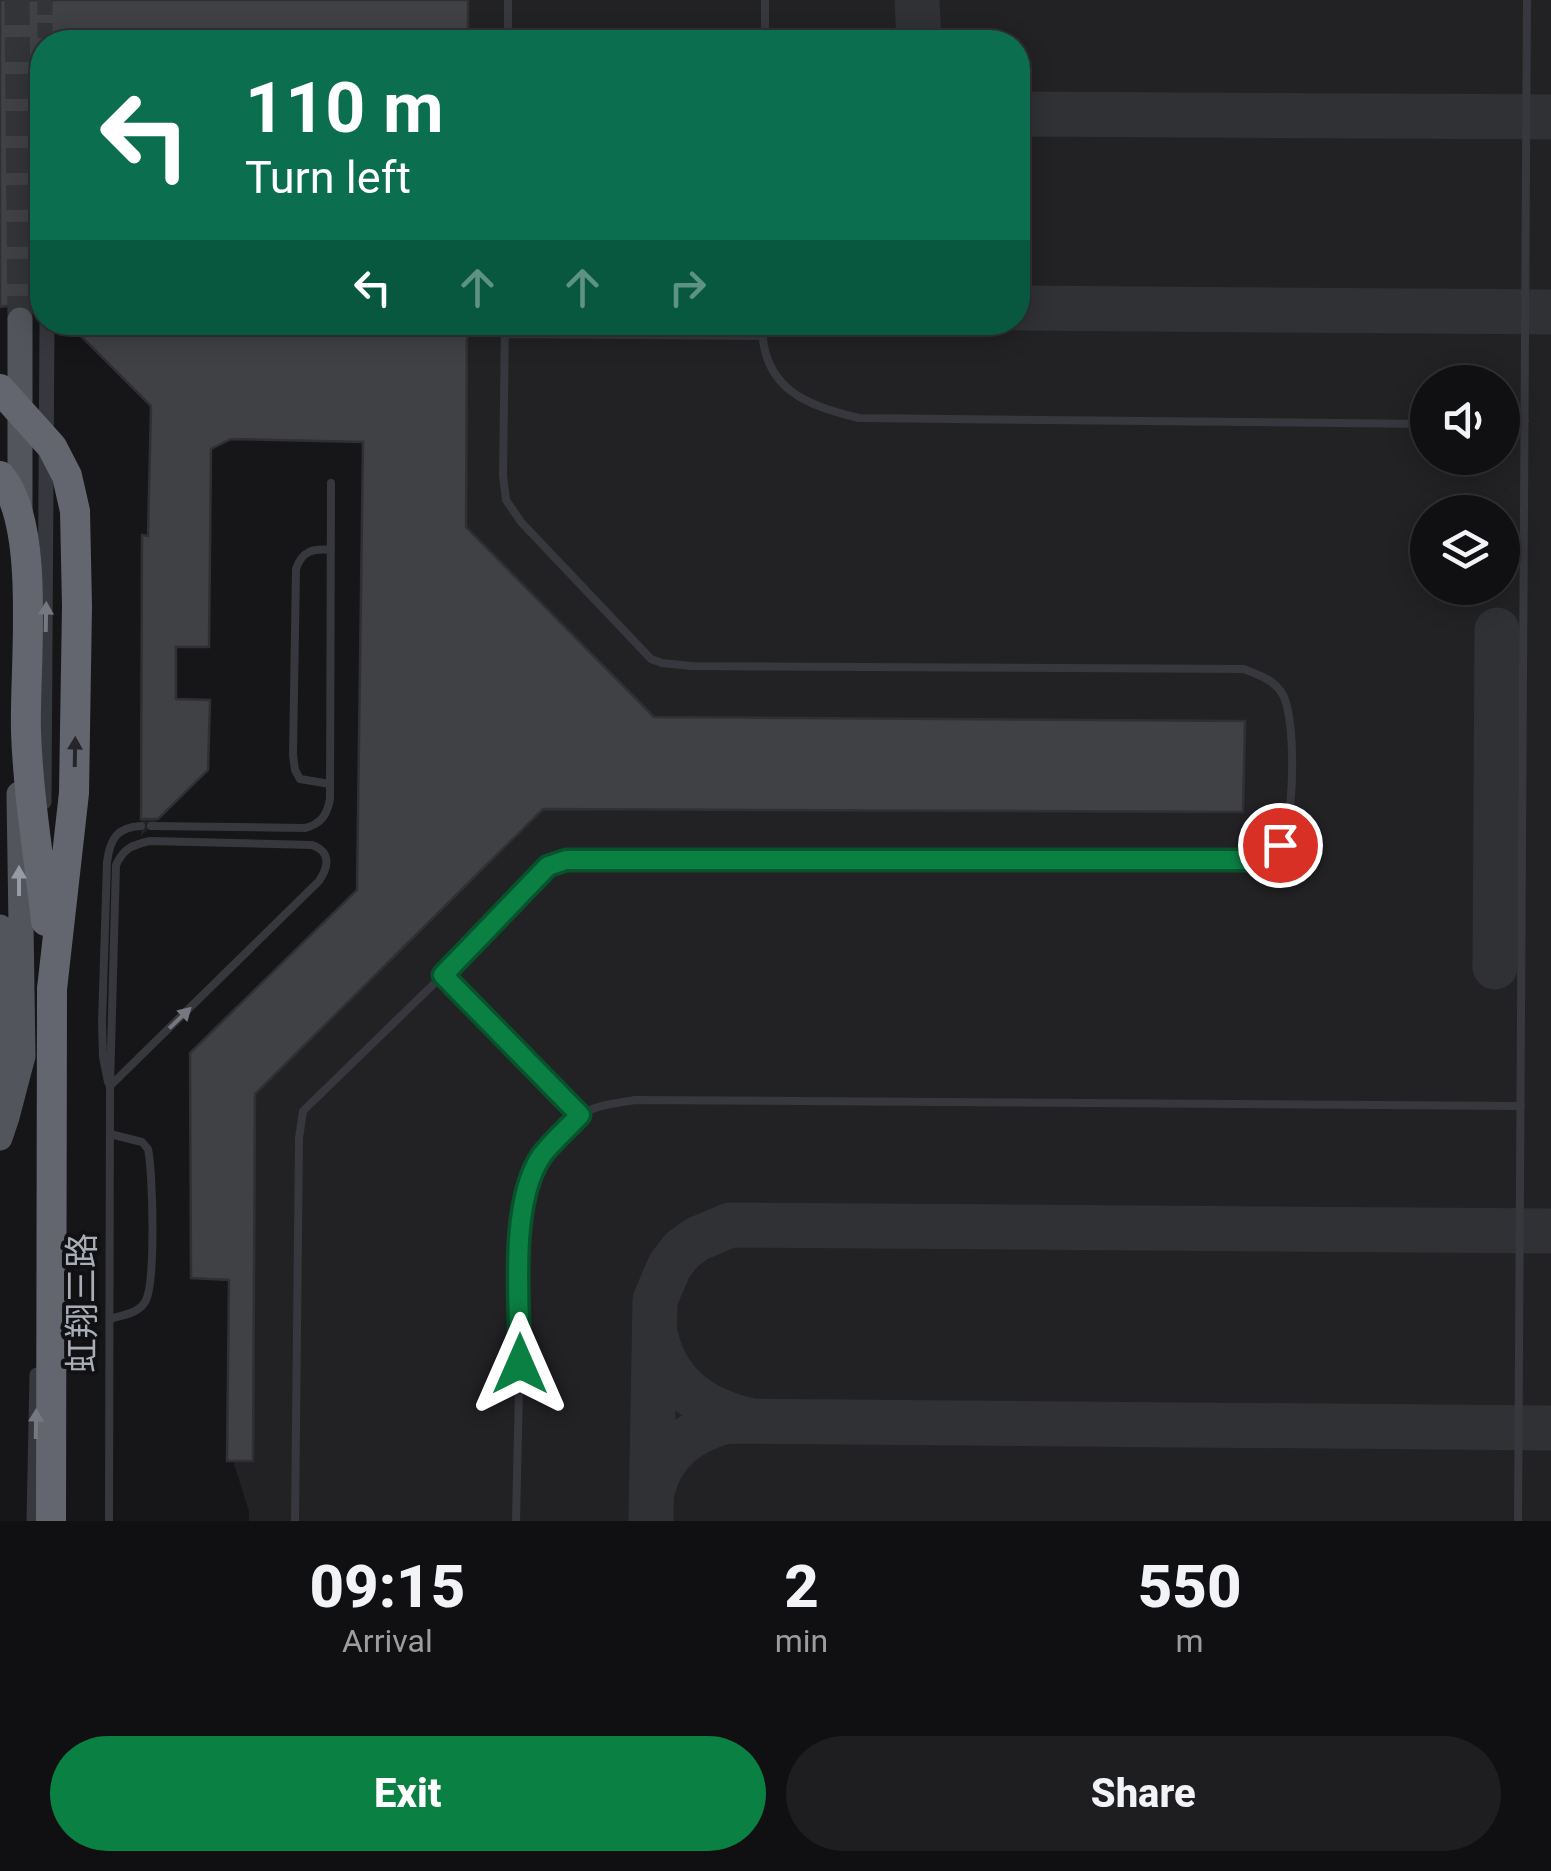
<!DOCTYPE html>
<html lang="en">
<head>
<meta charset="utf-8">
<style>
  body { margin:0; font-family:Roboto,"Noto Sans SC",sans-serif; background:#1e1e20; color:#f1f3f6; height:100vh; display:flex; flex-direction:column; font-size:38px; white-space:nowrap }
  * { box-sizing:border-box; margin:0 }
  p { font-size:32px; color:#9c9d9f }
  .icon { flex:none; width:55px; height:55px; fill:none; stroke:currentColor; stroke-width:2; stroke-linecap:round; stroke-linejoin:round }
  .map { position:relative; height:1521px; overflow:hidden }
  .details { display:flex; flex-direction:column; background:#101012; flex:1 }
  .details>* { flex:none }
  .top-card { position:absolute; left:30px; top:30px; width:1000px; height:305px; border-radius:40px; box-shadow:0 5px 25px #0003,0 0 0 2px #303032; background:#0b6e4f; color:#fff; overflow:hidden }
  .fabs { position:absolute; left:1410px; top:365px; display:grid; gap:20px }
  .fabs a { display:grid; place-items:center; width:110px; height:110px; border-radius:50%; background:#101012; box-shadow:0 5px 25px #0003,0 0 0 2px #303032; font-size:50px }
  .pin { position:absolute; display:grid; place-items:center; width:85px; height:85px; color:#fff; margin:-42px; border:5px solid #fff; border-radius:50%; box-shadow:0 2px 10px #0007 }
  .me { position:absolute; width:110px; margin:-55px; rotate:0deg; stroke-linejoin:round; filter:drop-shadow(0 0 8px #0008) }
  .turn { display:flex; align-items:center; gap:35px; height:210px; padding:0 50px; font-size:45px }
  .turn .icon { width:130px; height:130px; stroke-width:2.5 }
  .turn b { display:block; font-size:70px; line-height:85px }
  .lanes { display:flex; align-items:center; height:95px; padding:0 50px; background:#0003; justify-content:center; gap:50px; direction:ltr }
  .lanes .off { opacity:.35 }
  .eta { display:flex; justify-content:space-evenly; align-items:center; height:170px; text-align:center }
  .eta b { font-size:60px; font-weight:800; line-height:70px }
  .button { display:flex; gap:20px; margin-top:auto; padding:20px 50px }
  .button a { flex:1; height:115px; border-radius:60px; background:#0b8043; color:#fff; font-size:40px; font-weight:800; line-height:115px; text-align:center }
  .button a+a { background:#1e1e20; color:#f1f3f6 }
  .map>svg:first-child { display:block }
  .built { fill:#222225; fill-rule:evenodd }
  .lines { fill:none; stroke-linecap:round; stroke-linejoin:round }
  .taxiway { stroke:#303135; stroke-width:45 }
  .building { fill:#404145; stroke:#303034; stroke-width:2.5 }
  .street-tunnel { stroke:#333438; stroke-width:15; stroke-dasharray:15 8; stroke-linecap:butt }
  .primary-tunnel { stroke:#333438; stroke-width:25; stroke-dasharray:25 12; stroke-linecap:butt }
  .lane { stroke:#37383d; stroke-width:8 }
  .street { stroke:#37383d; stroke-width:15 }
  .primary { stroke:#53555c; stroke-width:25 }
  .highway { stroke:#63666e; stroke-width:30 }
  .highway-bridge { stroke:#63666e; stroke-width:30 }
  .oneway { fill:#757881 }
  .oneway2 { fill:#26262a }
  .oneway3 { fill:#979ba6 }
  .route-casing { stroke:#07532c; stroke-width:25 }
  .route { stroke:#0b8043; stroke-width:18 }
  .labels { text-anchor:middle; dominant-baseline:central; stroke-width:8; stroke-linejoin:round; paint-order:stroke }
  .street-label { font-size:35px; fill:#a8adb8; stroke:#111113 }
</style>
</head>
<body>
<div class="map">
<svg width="1551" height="1521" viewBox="0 0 1551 1521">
  <rect width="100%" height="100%" fill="#161618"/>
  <path class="built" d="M0,0H1551V1521H249V1511L233,1461H227L229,1281L191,1278L190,1053L357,890L363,442L231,439L211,449L209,647H177L176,699L210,700L208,770L141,836L142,535H148L151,406L67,323L1018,322V42H42V307H0ZM1428,382H1502V458H1428ZM1428,512H1502V588H1428Z"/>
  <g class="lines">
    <path class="taxiway" d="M917,0L919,42
      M1018,114L1551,117
      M1018,308L1551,312
      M1495,967L1497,630
      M656,1337C667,1385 702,1409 748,1420
      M653,1489C662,1451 692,1430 728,1421L1551,1428
      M651,1519L655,1300L670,1265L682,1250L697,1239L730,1225L1551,1231"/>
  </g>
  <path class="building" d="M0,0H468V42H42V307L21,304L0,307Z
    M67,322H467L466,527L654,717L1245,721L1243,812L543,809L255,1094L253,1461H227L229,1280L191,1278L190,1053L357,890L363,442L231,439L211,449L209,647H176V699L210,700L208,770L158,819H141L142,535L148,536L151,406Z"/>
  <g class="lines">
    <path class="street-tunnel" d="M45,0V42"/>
    <path class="primary-tunnel" d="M17,0L20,320"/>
    <path class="lane" d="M508,42V0
      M765,42V0
      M762,322C761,388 804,405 859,418L1428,424
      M505,334L762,336
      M1502,428L1525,421
      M330,784L300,779L295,770L293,755L296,569C302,551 313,548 331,550
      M151,826L305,828C321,824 327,815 330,799L331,483
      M443,975L580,1115
      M108,1082L103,1057L102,1023L107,862C110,839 117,827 141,826
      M110,1319C121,1315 138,1314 145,1302C156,1285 153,1172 148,1149L142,1142L110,1134
      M109,1521L110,1086L116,865C124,848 132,845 150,841L312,845C331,852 329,866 319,881L110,1086
      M295,1521L299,1138L303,1111L443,975L548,866L566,860H1256C1267,856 1274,853 1281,843C1295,820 1296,719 1283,695C1275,680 1259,675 1244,669L691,666L662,663L651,659L521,522L506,500L503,476L505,322
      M516,1521L523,1212C530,1175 548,1137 580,1115C595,1105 618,1103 635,1100L1521,1106
      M1518,1521L1527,0"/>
    <path class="street" d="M44,802L47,322
      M34,1521L37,1375"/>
    <path class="primary" d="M20,514V320
      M0,927L7,1117L0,1138
      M7,1117L23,1056L19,794"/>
    <path class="highway" d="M51,1521L52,989"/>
    <path class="highway-bridge" d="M0,389L52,447L67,476L75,511L77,606L74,793L52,989
      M0,476C42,524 24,667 26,731C28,794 39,858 46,921"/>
  </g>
  <defs><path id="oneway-solid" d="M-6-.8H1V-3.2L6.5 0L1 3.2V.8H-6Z" transform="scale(2.5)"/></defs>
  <g class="oneway">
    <use href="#oneway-solid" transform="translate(46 617) rotate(-89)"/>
    <use href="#oneway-solid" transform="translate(180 1018) rotate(-44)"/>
    <use href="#oneway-solid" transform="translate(36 1424) rotate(-89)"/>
  </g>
  <use class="oneway2" href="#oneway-solid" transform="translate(75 752) rotate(-89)"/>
  <use class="oneway3" href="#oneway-solid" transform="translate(19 881) rotate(-90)"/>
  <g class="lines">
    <defs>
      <path id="route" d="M520,1364C520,1306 508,1204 542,1155C553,1141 568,1128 580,1115L443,975L548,866L566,860H1256L1271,854L1280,845"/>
    </defs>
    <use href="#route" class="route-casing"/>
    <use href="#route" class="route"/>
  </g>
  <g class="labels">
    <g class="street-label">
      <text transform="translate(82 1303) rotate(-90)">虹翔三路</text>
    </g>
  </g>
</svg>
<div class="fabs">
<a><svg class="icon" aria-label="sound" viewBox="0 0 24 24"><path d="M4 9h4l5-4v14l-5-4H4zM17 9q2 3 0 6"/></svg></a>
<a><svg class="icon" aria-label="layers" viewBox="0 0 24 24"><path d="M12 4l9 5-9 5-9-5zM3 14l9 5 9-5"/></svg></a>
</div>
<div class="pin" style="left:1280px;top:845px;background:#d93025"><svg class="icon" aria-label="arrive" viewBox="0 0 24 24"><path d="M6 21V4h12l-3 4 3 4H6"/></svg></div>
<svg class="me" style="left:520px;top:1364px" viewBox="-20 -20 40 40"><path d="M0-17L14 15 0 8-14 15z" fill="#0b8043" stroke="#fff" stroke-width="4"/></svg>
<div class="top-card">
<div class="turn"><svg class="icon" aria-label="left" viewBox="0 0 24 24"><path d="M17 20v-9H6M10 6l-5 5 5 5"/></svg><div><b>110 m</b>Turn left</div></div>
<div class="lanes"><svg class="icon" aria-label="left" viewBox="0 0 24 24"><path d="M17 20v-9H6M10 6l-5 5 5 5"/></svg><svg class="icon off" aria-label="ahead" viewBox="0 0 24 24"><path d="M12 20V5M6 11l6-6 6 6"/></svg><svg class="icon off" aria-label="ahead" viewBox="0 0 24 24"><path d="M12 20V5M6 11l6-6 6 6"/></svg><svg class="icon off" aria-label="right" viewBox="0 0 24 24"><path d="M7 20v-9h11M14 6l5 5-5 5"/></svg></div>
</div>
</div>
<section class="details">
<div class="eta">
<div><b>09:15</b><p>Arrival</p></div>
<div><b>2</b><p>min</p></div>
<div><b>550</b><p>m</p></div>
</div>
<div class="button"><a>Exit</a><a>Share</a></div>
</section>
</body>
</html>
